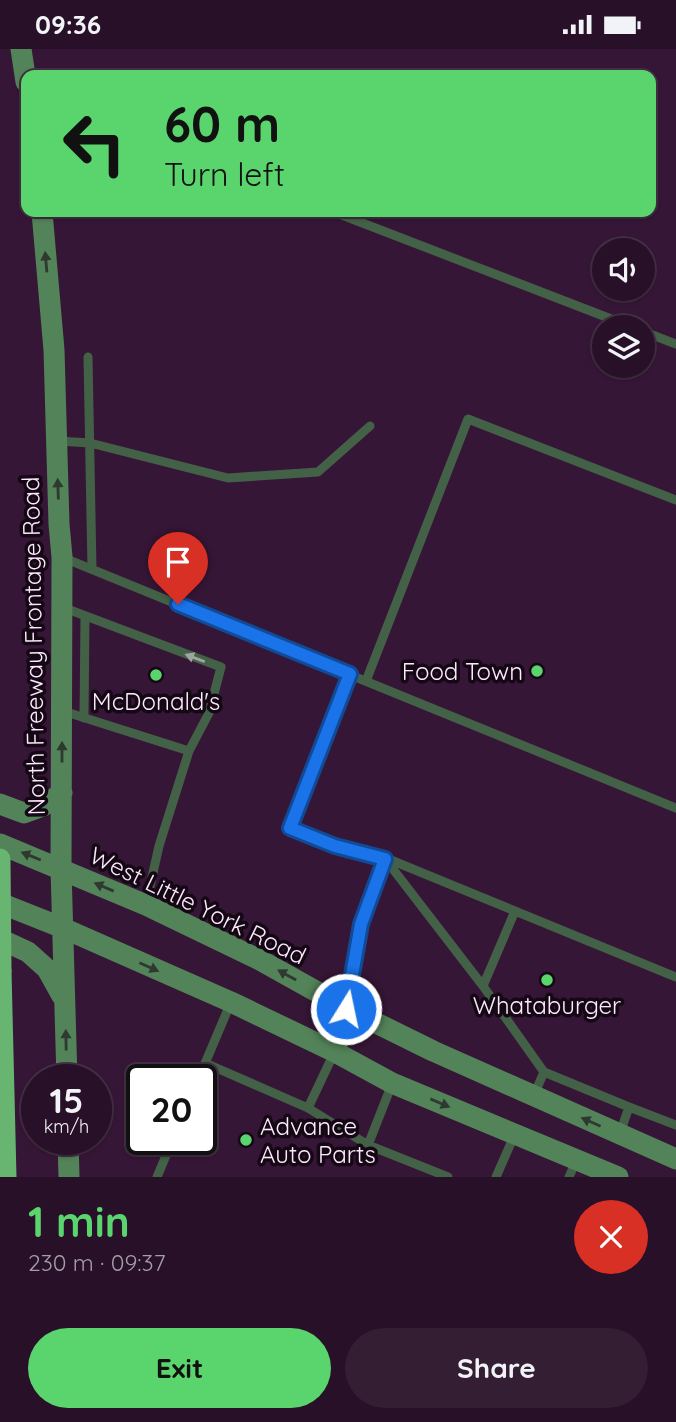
<!DOCTYPE html>
<html lang="en">
<head>
<meta charset="utf-8">
<style>
  body { margin:0; font-family:Quicksand,sans-serif; background:#341e34; color:#f1f3f6; height:100vh; display:flex; flex-direction:column; font-size:26px; white-space:nowrap }
  * { box-sizing:border-box; margin:0 }
  p { font-size:23px; color:#a59da8 }
  .icon { flex:none; width:38px; height:38px; fill:none; stroke:currentColor; stroke-width:2; stroke-linecap:round; stroke-linejoin:round }
  .map { position:relative; height:1128px; overflow:hidden }
  .details { display:flex; flex-direction:column; background:#281028; flex:1 }
  .details>* { flex:none }
  .top-card { position:absolute; left:21px; top:21px; width:635px; height:147px; border-radius:14px; box-shadow:0 2px 5px #0004,0 0 0 2px #443045; background:#5ad56e; color:#111; overflow:hidden }
  .controls { position:absolute; left:592px; top:189px; display:grid; gap:14px }
  .controls a { display:grid; place-items:center; width:63px; height:63px; border-radius:50%; background:#281028; box-shadow:0 2px 5px #0004,0 0 0 2px #443045; font-size:35px }
  .speed { position:absolute; left:21px; top:1015px; display:flex; gap:14px; font-size:35px; font-weight:700; text-align:center }
  .speed>* { display:grid; place-content:center; width:91px; height:91px; border-radius:50%; background:#281028; box-shadow:0 2px 5px #0004,0 0 0 2px #443045; line-height:1 }
  .speed small { font-size:18px; font-weight:400 }
  .speed .limit { border:4px solid #111; border-radius:10px; background:#fff; color:#111 }
  .pin { position:absolute; display:grid; place-items:center; width:60px; height:60px; color:#fff; margin:-72px -30px; border-radius:50% 50% 50% 0; rotate:-45deg; box-shadow:0 0 7px #0007 }
  .pin .icon { rotate:45deg }
  .me { position:absolute; width:77px; margin:-38px; rotate:10deg; stroke-linejoin:round; filter:drop-shadow(0 0 5px #0008) }
  .turn { display:flex; align-items:center; gap:24px; height:147px; padding:0 28px; font-size:32px }
  .turn .icon { width:91px; height:91px; stroke-width:2.5 }
  .turn b { display:block; font-size:49px; line-height:60px }
  .round { display:grid; place-items:center; flex:none; width:74px; height:74px; border-radius:37px; background:#341e34 }
  .head { display:flex; align-items:center; justify-content:space-between; height:119px; padding:0 28px }
  h1 { font-size:42px; font-weight:700; line-height:52px; color:#5ad56e }
  .action { display:flex; gap:14px; margin-top:auto; padding:14px 28px }
  .action a { flex:1; height:80px; border-radius:42px; background:#5ad56e; color:#111; font-size:28px; font-weight:700; line-height:80px; text-align:center }
  .action a+a { background:#341e34; color:#f1f3f6 }
  .status { display:flex; justify-content:space-between; align-items:center; height:49px; padding:0 35px; background:#281028; direction:ltr }
  .status svg { height:19px; fill:currentColor }
  .map>svg:first-child { display:block }
  .lines { fill:none; stroke-linecap:round; stroke-linejoin:round }
  .lane { stroke:#436146; stroke-width:9 }
  .secondary { stroke:#538358; stroke-width:21 }
  .highway { stroke:#68b571; stroke-width:21 }
  .highway-bridge { stroke:#68b571; stroke-width:21 }
  .oneway { fill:#2e3930 }
  .oneway2 { fill:#a0a4a2 }
  .route-casing { stroke:#114b97; stroke-width:18 }
  .route { stroke:#1a73e8; stroke-width:12 }
  .poi-dot { fill:#5ad56e; stroke:#150815; stroke-width:2.5 }
  .labels { text-anchor:middle; dominant-baseline:central; stroke-width:7; stroke-linejoin:round; paint-order:stroke }
  .street-label { font-size:24px; fill:#fde8fd; stroke:#150815 }
  .poi-label { font-size:24px; fill:#fde8fd; stroke:#150815 }
</style>
</head>
<body>
<div class="status"><b>09:36</b><svg viewBox="0 0 49 12"><path d="M0 12V9h3v3zM5 12V6h3v6zM10 12V3h3v9zM15 12V0h3v12zM26 1h20v11H26zM47 4h2v5h-2z"/></svg></div>
<div class="map">
<svg width="676" height="1128" viewBox="0 0 676 1128">
  <rect width="100%" height="100%" fill="#361636"/>
  <g class="lines">
    <path class="lane" d="M334,163L632,278
      M642,282L676,295
      M88,308L92,520
      M58,392L90,394L228,429L318,423L370,377
      M64,509L676,759
      M62,558L221,618L209,664L189,702
      M350,626L290,779L335,797L381,807L676,928
      M366,632L468,370L676,451
      M63,662L189,702L159,797L146,855
      M84,669L85,567
      M386,811L483,937
      M515,862L483,937L544,1023L534,1046
      M347,958L361,875L385,810
      M205,1014L308,1059L334,1004
      M544,1023L629,1058
      M198,1031L231,953
      M308,1059L368,1096L392,1035
      M620,1084L629,1058L676,1076
      M368,1096L448,1128
      M157,1128L173,1090
      M496,1128L514,1087
      M569,1128L576,1112"/>
    <path class="secondary" d="M21,0L26,33
      M42,163L54,301L59,475L62,508L61,820L67,1031
      M0,755L24,764L43,757L62,744
      M0,795L146,856L260,911L346,959L433,1002L676,1110
      M0,854L63,879L231,953L335,1003L392,1034L618,1128
      M0,890L28,903L47,920L62,947
      M335,1003L346,959
      M68,1090L69,1128"/>
    <path class="highway" d="M1,922L6,1128"/>
    <path class="highway-bridge" d="M0,810L1,922"/>
  </g>
  <defs><path id="oneway-solid" d="M-6-.8H1V-3.2L6.5 0L1 3.2V.8H-6Z" transform="scale(1.75)"/></defs>
  <g class="oneway">
    <use href="#oneway-solid" transform="translate(46 213) rotate(-95)"/>
    <use href="#oneway-solid" transform="translate(58 440) rotate(-92)"/>
    <use href="#oneway-solid" transform="translate(62 703) rotate(-90)"/>
    <use href="#oneway-solid" transform="translate(31 807) rotate(-158)"/>
    <use href="#oneway-solid" transform="translate(104 838) rotate(-157)"/>
    <use href="#oneway-solid" transform="translate(149 918) rotate(24)"/>
    <use href="#oneway-solid" transform="translate(287 926) rotate(-151)"/>
    <use href="#oneway-solid" transform="translate(66 991) rotate(-91)"/>
    <use href="#oneway-solid" transform="translate(440 1054) rotate(23)"/>
    <use href="#oneway-solid" transform="translate(591 1073) rotate(-156)"/>
  </g>
  <use class="oneway2" href="#oneway-solid" transform="translate(195 609) rotate(-159)"/>
  <g class="lines">
    <defs>
      <path id="route" d="M178,555L350,625L290,779L335,797L385,810L361,875L346,960"/>
    </defs>
    <use href="#route" class="route-casing"/>
    <use href="#route" class="route"/>
  </g>
  <g class="poi-dot">
    <circle cx="537" cy="622" r="7"/>
    <circle cx="156" cy="626" r="7"/>
    <circle cx="547" cy="931" r="7"/>
    <circle cx="246" cy="1091" r="7"/>
  </g>
  <g class="labels">
    <g class="street-label">
      <text transform="translate(33 597) rotate(-91)">North Freeway Frontage Road</text>
      <text transform="translate(198 856) rotate(26)">West Little York Road</text>
    </g>
    <g class="poi-label">
      <text x="523" y="622" text-anchor="end">Food Town</text>
      <text x="156" y="652">McDonald's</text>
      <text x="547" y="956">Whataburger</text>
      <text x="260" y="1077" text-anchor="start">Advance<tspan x="260" dy="28">Auto Parts</tspan></text>
    </g>
  </g>
</svg>
<div class="controls">
<a><svg class="icon" aria-label="sound" viewBox="0 0 24 24"><path d="M4 9h4l5-4v14l-5-4H4zM17 9q2 3 0 6"/></svg></a>
<a><svg class="icon" aria-label="layers" viewBox="0 0 24 24"><path d="M12 4l9 5-9 5-9-5zM3 14l9 5 9-5"/></svg></a>
</div>
<div class="speed"><div>15<small>km/h</small></div><div class="limit">20</div></div>
<div class="pin" style="left:178px;top:555px;background:#d93025"><svg class="icon" aria-label="arrive" viewBox="0 0 24 24"><path d="M6 21V4h12l-3 4 3 4H6"/></svg></div>
<svg class="me" style="left:346px;top:960px" viewBox="-20 -20 40 40"><circle r="17" fill="#1a73e8" stroke="#fff" stroke-width="3"/><path d="M0-11L8 9 0 5-8 9z" fill="#fff"/></svg>
<div class="top-card">
<div class="turn"><svg class="icon" aria-label="left" viewBox="0 0 24 24"><path d="M17 20v-9H6M10 6l-5 5 5 5"/></svg><div><b>60 m</b>Turn left</div></div>
</div>
</div>
<section class="details">
<div class="head"><div><h1>1 min</h1><p>230 m · 09:37</p></div><a class="round" style="background:#d93025;color:#fff"><svg class="icon" aria-label="close" viewBox="0 0 24 24"><path d="M6 6l12 12M18 6L6 18"/></svg></a></div>
<div class="action"><a>Exit</a><a>Share</a></div>
</section>
</body>
</html>
